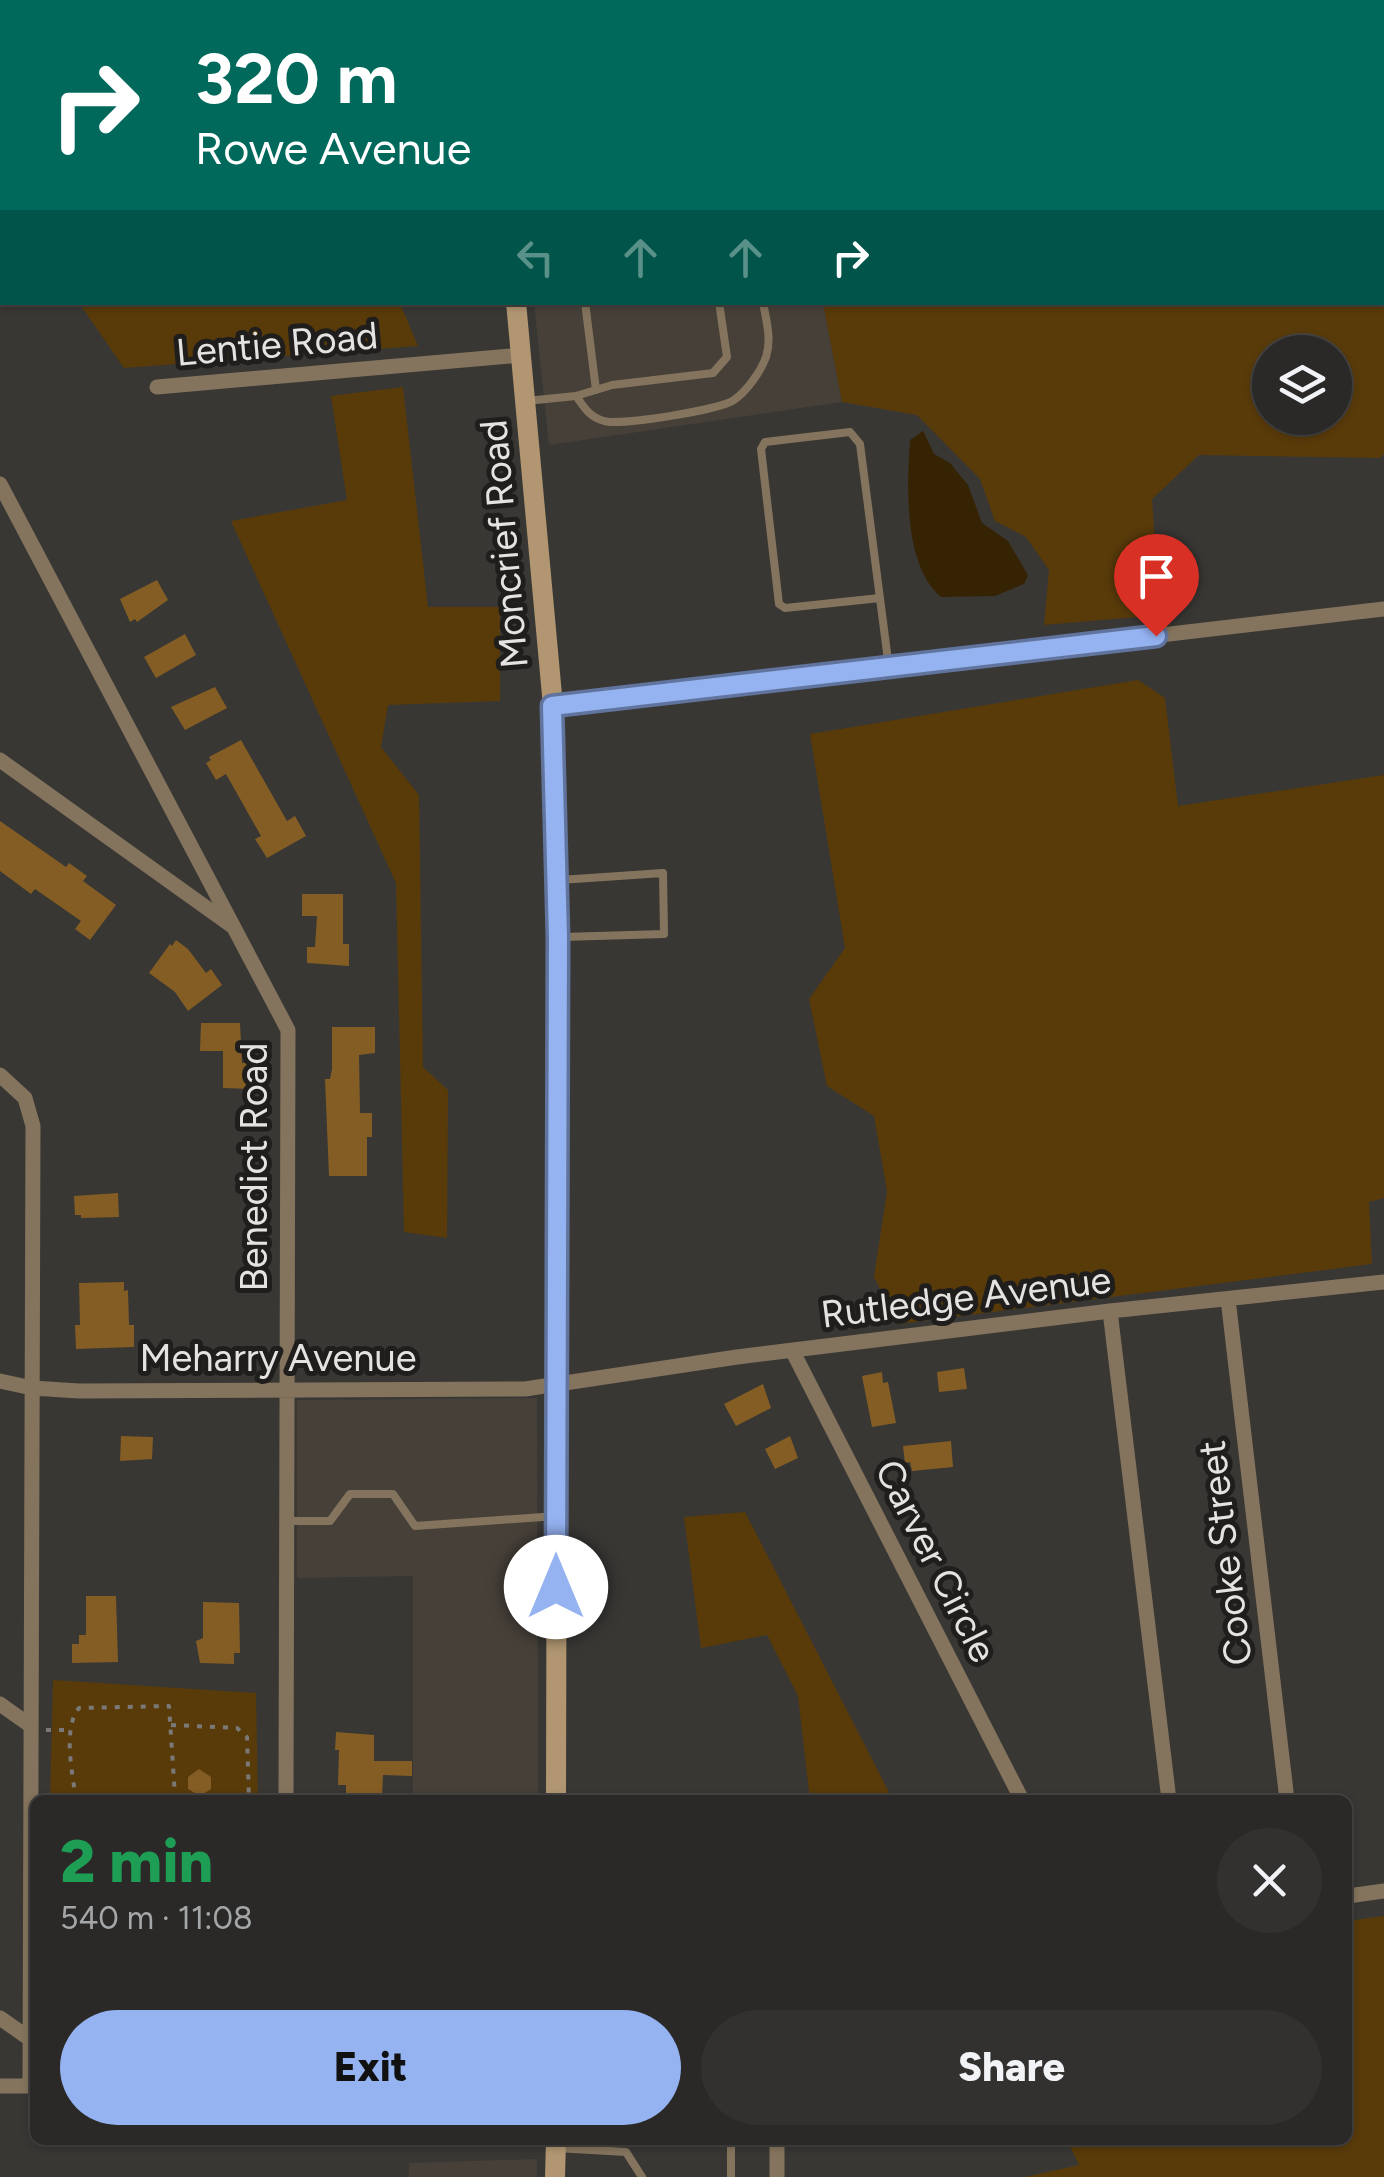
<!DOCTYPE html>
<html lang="en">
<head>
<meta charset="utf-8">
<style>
  body { margin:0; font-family:Figtree,sans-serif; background:#32312f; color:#f1f3f6; height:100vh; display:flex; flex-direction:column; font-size:38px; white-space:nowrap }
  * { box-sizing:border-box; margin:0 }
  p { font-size:32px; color:#a5a6a7 }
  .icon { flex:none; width:55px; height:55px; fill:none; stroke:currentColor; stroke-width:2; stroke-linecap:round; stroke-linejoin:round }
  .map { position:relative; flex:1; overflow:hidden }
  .details { position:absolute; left:30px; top:1795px; width:1322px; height:350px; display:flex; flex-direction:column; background:#2a2927; border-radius:15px; box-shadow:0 2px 8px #0004,0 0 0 2px #464544 }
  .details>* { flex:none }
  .top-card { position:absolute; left:0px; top:0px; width:1385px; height:305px; box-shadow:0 2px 8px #0004,0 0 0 2px #464544; background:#00695c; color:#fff; overflow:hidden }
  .tools { position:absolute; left:1252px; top:335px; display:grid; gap:20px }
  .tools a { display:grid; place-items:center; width:100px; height:100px; border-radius:50%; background:#2a2927; box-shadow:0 2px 8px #0004,0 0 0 2px #464544; font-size:50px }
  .pin { position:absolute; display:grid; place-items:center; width:85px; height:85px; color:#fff; margin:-102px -42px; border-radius:50% 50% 50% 0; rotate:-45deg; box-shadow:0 0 10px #0007 }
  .pin .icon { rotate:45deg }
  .me { position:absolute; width:110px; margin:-55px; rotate:0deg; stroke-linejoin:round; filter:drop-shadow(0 0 8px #0008) }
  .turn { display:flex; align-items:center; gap:35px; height:210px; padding:0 30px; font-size:45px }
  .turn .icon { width:130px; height:130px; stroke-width:2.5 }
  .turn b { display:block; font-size:70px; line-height:85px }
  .lanes { display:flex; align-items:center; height:95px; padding:0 30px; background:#0003; justify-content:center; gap:50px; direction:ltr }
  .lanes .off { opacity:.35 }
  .round { display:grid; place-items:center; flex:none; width:105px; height:105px; border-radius:52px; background:#32312f }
  .headline { display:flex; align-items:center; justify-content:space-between; height:170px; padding:0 30px }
  h1 { font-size:60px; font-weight:800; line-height:75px; color:#1e9e55 }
  .button { display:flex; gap:20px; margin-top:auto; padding:20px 30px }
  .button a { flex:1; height:115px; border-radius:60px; background:#95b2f1; color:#111; font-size:40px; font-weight:800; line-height:115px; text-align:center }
  .button a+a { background:#32312f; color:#f1f3f6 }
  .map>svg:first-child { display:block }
  .built { fill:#464039 }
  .green { fill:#593b0a; fill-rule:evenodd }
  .water { fill:#362304 }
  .building { fill:#845d24 }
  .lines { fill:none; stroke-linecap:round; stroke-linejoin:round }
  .path { stroke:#7a7977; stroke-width:4; stroke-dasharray:5 8; stroke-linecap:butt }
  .service { stroke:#85745d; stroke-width:8 }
  .minor { stroke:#85745d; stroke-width:15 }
  .secondary { stroke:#b19671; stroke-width:20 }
  .route-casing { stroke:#61749d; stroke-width:25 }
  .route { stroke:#95b2f1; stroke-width:18 }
  .labels { text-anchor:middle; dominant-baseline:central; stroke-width:10; stroke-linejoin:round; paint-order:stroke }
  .street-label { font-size:38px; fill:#e4e3e1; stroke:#1f1e1d }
</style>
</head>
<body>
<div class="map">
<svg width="1384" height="2177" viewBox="0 0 1384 2177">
  <rect width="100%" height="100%" fill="#383734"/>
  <path class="built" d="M534,303H823L842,402L549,445Z
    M537,1398L538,1800H413V1576L297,1578V1400Z
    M537,2159V2177H409V2163Z"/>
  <path class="green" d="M936,0H1384V454L1380,458L1199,455L1152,499L1160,615L1044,625L1049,570L1026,537L995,521L980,479L917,415L842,402L823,303L1382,302V2H934ZM1270,352H1335V418H1270Z
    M79,303H400L418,346L124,368Z
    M403,387L428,607H500V701L388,705L381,747L419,795L423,1067L448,1090L447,1238L404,1232L396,883L231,521L347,500L331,396Z
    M1138,680L1165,698L1178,806L1384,775V1198L1369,1202L1372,1264L898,1324L874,1277L887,1191L874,1116L827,1086L809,999L845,948L810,734Z
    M745,1512L893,1800H810L798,1696L767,1635L701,1648L684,1517Z
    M53,1680L256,1693L258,1800H50Z
    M1384,1916V2177H1025L1079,2165L1067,2140H1348V1921Z"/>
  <path class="water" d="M923,431L934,454L950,463L968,485L982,523L1008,541L1028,575L1024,584L995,596L941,597C903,565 907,484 910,440Z"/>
  <path class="building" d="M157,580L168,600L137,622L135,619L130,622L120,599Z
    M185,634L196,655L156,678L144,657Z
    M215,687L227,708L185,730L171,707Z
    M241,740L287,821L295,816L306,836L267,858L255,839L261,836L226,774L216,780L206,763L211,760L209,757Z
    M0,821L66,867L69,863L87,876L83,881L116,905L90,940L75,929L81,921L35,889L31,894L0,871Z
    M302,894H343V944H349V966L307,963V947H315L317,916H302Z
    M176,940L188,949L206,973L211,969L222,985L188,1011L175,992L149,973L170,944L172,946Z
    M201,1023H240L242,1063H250L251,1089L223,1088V1051H200Z
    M332,1027H375V1053L359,1055L360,1113H372V1137H367V1176H329L325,1079H330L332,1069Z
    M118,1193L119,1217L81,1218V1215H75L74,1196Z
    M124,1282V1291L128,1290L129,1325H134V1347L76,1349L75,1325H80L79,1283Z
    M964,1368L967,1389L939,1392L937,1372Z
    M882,1372L883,1383L888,1382L896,1423L872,1427L862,1376Z
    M763,1384L771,1408L736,1426L724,1404Z
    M121,1436L153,1437L152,1459L120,1461Z
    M790,1436L798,1458L775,1469L765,1449Z
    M951,1441L953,1467L912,1471L910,1462L905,1463L903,1446Z
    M86,1596H116L118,1662L72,1663V1644H79V1635H86Z
    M203,1602L239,1603L240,1653H234V1664L200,1663L196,1641L203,1638Z
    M336,1732L374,1735V1761H412V1776L383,1775L382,1799L346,1798V1785H338L339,1750H335Z
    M199,1769L211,1777V1789L200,1796L188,1789V1777Z"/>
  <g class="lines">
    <path class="path" d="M171,1725L237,1728L247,1737L249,1800
      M46,1730H71
      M76,1800C73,1776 62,1728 79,1708L169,1706L175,1796L270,1797"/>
    <path class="service" d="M33,0V2
      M569,0V2
      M769,0V2
      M819,0V2
      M585,302L596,390
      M576,396C584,407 589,417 604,421C619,426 720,410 734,400C747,391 761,371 766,357C772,339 766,320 763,302
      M526,401L576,396L612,385L713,373L727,357L719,302
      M880,598L785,608L779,604L761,449L765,442L850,432L860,444C869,518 879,593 889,668
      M560,880L663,873L664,934L562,937
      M287,1521H330L350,1494H393L415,1526L557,1516
      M556,2148L626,2152L642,2177
      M731,2177V2140"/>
    <path class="minor" d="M157,387L522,355
      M0,484L288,1030L286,1800
      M553,706L1384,609
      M0,760L232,926
      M0,1075L25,1098L33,1126L30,2086
      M1228,1299L1287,1800
      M1110,1311L1169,1800
      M793,1352L1022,1800
      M0,1381L32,1388L79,1391L525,1389L737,1357L1110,1311L1384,1282
      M0,1704L31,1726
      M1348,1896L1384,1891
      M0,2018L30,2039
      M0,2086H35
      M777,2140V2177"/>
    <path class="secondary" d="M482,0V2
      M516,302L553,706L558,937L556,1800
      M555,2177L556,2140"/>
  </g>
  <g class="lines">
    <defs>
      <path id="route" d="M556,1587L558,938L552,706L1156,636"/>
    </defs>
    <use href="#route" class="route-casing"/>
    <use href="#route" class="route"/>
  </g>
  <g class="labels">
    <g class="street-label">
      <text transform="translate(277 344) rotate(-5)">Lentie Road</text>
      <text transform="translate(504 544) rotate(-95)">Moncrief Road</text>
      <text transform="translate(254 1167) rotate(-90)">Benedict Road</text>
      <text transform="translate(966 1297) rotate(-7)">Rutledge Avenue</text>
      <text x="278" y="1358">Meharry Avenue</text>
      <text transform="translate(1225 1553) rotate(-97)">Cooke Street</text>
      <text transform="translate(936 1561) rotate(63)">Carver Circle</text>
    </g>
  </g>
</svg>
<div class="tools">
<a><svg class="icon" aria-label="layers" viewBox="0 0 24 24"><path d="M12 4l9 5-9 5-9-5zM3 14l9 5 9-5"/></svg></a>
</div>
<div class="pin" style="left:1156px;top:636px;background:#d93025"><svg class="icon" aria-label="arrive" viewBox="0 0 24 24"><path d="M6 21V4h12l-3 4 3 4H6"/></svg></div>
<svg class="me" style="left:556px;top:1587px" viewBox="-20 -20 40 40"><circle r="19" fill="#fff"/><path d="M0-13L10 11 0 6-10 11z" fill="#95b2f1"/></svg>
<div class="top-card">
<div class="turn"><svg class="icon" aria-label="right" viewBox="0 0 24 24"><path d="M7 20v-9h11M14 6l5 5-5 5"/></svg><div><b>320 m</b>Rowe Avenue</div></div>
<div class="lanes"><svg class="icon off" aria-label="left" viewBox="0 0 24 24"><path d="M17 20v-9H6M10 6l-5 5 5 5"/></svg><svg class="icon off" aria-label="ahead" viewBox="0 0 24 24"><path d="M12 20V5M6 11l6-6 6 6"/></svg><svg class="icon off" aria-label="ahead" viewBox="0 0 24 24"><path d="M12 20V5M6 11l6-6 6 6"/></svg><svg class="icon" aria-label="right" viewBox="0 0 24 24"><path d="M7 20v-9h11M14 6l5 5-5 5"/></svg></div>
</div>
<section class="details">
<div class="headline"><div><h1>2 min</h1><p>540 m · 11:08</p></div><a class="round"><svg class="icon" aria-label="close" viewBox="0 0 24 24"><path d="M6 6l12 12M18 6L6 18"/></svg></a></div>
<div class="button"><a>Exit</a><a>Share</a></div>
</section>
</div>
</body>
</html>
